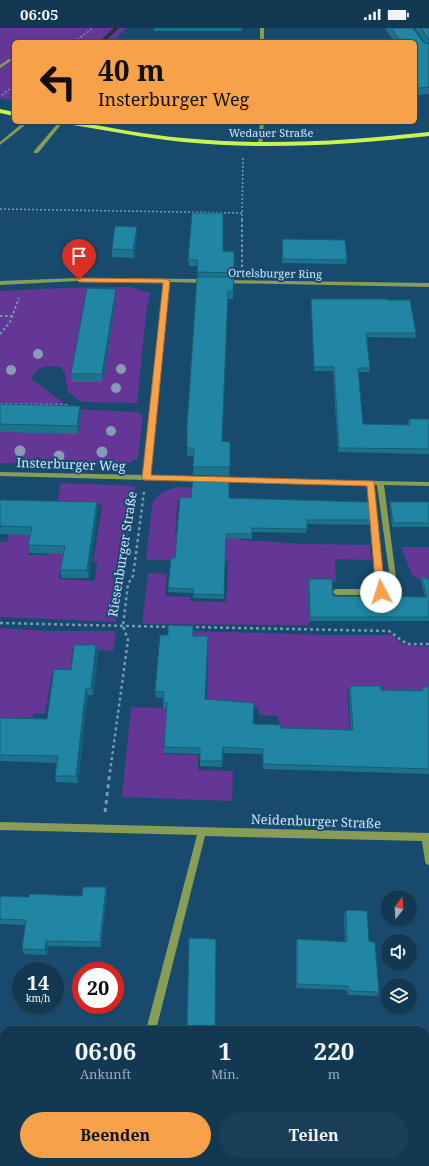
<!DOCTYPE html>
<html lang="de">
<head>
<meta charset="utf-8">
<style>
  body { margin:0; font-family:"Noto Serif",serif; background:#1b3f59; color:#f1f3f6; height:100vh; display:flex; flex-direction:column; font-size:15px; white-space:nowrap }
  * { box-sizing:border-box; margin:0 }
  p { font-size:13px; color:#9cacb8 }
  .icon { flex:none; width:22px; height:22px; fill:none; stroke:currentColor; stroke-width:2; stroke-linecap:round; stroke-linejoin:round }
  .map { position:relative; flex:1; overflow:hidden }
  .panel { position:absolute; left:0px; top:998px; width:429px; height:140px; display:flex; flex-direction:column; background:#123852; border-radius:12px 12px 0 0; box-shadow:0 1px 3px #0004,0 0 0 1px #315269 }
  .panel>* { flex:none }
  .guide { position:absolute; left:12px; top:12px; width:405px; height:84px; border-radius:6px; box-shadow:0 1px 3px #0004,0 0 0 1px #315269; background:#f7a14a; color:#111; overflow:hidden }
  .needle { width:26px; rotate:17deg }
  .tools { position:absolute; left:381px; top:862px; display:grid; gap:8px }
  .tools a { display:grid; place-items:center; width:36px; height:36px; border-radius:50%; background:#123852; box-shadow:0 1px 3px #0004,0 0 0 1px #315269; font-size:20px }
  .speed { position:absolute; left:12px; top:934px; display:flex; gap:8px; font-size:20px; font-weight:700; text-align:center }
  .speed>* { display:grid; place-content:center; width:52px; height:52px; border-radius:50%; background:#123852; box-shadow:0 1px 3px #0004,0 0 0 1px #315269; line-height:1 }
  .speed small { font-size:10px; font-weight:400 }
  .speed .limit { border:6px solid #d22; background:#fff; color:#111 }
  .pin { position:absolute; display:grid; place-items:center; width:34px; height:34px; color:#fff; margin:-41px -17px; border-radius:50% 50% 50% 0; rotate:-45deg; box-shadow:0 0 4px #0007 }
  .pin .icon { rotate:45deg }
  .me { position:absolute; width:44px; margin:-22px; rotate:355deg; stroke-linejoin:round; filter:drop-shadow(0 0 3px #0008) }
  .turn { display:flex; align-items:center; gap:14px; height:84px; padding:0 20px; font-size:18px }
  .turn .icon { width:52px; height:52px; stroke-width:2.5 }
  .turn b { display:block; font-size:28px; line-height:34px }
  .eta { display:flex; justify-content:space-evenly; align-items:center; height:68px; text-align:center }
  .eta b { font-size:24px; font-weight:700; line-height:28px }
  .action { display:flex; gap:8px; margin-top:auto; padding:8px 20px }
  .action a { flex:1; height:46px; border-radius:24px; background:#f7a14a; color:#111; font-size:16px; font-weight:700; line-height:46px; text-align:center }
  .action a+a { background:#1b3f59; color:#f1f3f6 }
  .status { display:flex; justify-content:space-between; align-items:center; height:28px; padding:0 20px; background:#123852; direction:ltr }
  .status svg { height:11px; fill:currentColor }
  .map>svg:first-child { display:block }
  .green { fill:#643696 }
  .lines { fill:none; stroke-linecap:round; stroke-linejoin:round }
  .stream { fill:#1a3430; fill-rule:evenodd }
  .path-far3 { stroke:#749ab6; stroke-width:1.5; stroke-dasharray:2 2; stroke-linecap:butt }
  .path-far2 { stroke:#749ab6; stroke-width:2; stroke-dasharray:2.5 2.5; stroke-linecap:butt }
  .path-far1 { stroke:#749ab6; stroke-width:2.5; stroke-dasharray:3 3; stroke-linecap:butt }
  .path { stroke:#749ab6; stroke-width:3; stroke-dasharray:4 4; stroke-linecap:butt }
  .minor { fill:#889e55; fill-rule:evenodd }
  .major { fill:#c9f44d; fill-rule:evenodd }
  .tree { fill:#8999b8 }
  .wall { fill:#1c738d }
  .shaded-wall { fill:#165e73 }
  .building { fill:#2086a4; stroke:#165e73 }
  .route { fill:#f7a14a; stroke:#a16930 }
  .labels { text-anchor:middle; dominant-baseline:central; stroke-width:4; stroke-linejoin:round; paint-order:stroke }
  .far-street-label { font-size:11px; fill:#cce6fb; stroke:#184a6d }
  .street-label { font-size:13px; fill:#cce6fb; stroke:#184a6d }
</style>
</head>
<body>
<div class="status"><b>06:05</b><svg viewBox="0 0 49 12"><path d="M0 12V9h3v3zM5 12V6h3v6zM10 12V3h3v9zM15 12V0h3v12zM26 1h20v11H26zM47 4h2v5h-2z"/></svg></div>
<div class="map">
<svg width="429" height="1138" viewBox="0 0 429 1138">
  <rect width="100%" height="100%" fill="#184a6d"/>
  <path class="green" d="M0,0H127L111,14H14V73L0,70Z
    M130,259L150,265L146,286L137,375L82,374L68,364L65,346L61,339C46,338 40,336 31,351L72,381L138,384L143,388L138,430L123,438L0,435V263L62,260Z
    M61,455L135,458L116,594L0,589V514H7L11,494L34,495L28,527H49L55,496L70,532H62L59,551L95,553L97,535L93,534L102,477L81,475L56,479Z
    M178,459L221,461L220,473L178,472L175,504L220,505L239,491L240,512L307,516L370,517L371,532L335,531L336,554H308L309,597L142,596L148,545L167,546L165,568L190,569V573L226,574L228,533L146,532L152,477C157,465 166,462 178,459Z
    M401,519H429V557L412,547Z
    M0,600L46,603H116L113,623L72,621L70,646H52L45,686L34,685L32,694L0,692Z
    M194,603L326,607H391L403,617L429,619V664L347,662L350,706L281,705L278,688L259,687L258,679L237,678L207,672L208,614H193Z
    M131,679L168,680L165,726L198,727V742L233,743L232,773L122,769Z"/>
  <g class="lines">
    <path class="stream" d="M114,0H119L104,14H99Z"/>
    <path class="path-far3" d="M74,14L93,0
      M2,67L14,58
      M0,181L243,185
      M242,192L243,130"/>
    <path class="path-far2" d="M242,239V191
      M0,288H13
      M0,306L10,294L19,270
      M0,376L69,377"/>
    <path class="path-far1" d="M0,595L171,599
      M190,599L389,603L407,616H429
      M110,744L128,612L123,598L128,556L133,548L144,464"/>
    <path class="path" d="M105,784L110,743"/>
    <path class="minor" d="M260,0H264V14H260Z
      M9,31L12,32L0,40V37Z
      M24,94H29L0,117V114Z
      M59,94H63L38,125H34V123Z
      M260,94H264L262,116L260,117L258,116Z
      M77,250L206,251L209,253L206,255L169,254L149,447L201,449H203L204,451L203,453L146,452L0,448V444L143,447L163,254L77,253L0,257V253Z
      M224,252L429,255V259L222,255V253Z
      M219,450L429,454V458L384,457L398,565L397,567H393L392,565L377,457H374L384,564L383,566L381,567H336L334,566L333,564L334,562L336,561H377L368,457L221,454L218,452Z
      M0,794L429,805V837L426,836L425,833L422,813L205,808L156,1002H146L197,807L0,802Z
      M4,1096V1106L0,1107V1097Z"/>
    <path class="major" d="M0,81L14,84V88L0,85Z
      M63,94H78C113,100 148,107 183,110C265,118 347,113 429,104V108C347,117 265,122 183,114C144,110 105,102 66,96Z"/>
  </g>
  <g class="tree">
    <circle cx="38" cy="326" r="5"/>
    <circle cx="121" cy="341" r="5"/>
    <circle cx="11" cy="342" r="5"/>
    <circle cx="116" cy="360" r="5"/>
    <circle cx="111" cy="403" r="5"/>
    <circle cx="20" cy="423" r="5.5"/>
    <circle cx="102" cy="424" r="5.5"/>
    <circle cx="59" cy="428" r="5.5"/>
  </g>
  <path class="wall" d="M154,0H242L241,3H154Z
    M386,0H413L424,15H425L415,0H429V66L416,67L415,65V14H395L386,2Z
    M137,199V207L134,230L112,229V221Z
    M282,211L347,232L346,236L282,235Z
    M223,223L234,224L233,271H228L222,413L230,414L229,448L193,447L194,429L187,428V420L198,238H189L188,232Z
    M116,261V269L103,354H72L71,346Z
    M311,271L387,272L416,305L415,310L367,309L370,340L369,344H358L363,396L408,397V395L409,391H429V426L338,424L333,343H314L311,275Z
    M0,376L80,378L81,386L78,406L0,404Z
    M229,470L371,492L370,497L307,496L306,505L252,504V511L226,510L224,571L193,570V565L168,564V560L175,530Z
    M0,472L97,474L98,482L89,550H62L60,542L63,526L30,525L28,517L30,507L0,506Z
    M390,474H429V499H392L390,478Z
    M422,548L429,552V593H309L308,555L309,551L333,568L425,569L421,552Z
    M208,608L205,671L253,696L281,700L351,702L349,664L350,658L381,662L421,663L422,659H429V746L263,741V726L223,725L222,739L200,738V726L164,725V719L166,681H163V670L156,669L155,663Z
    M98,625L93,667H88L78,755L56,754L55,748L57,735L0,733V690L47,691L71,642Z
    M106,859L107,864L101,919L48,918L47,927L24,926L22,921L25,897L0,896V868L29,869L82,868Z
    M346,882L369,913L379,964L377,968L348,967L346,962L296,960V916L297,911L345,914L344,887Z
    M0,1022H4V1055H0Z
    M317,1134H343V1138H318Z
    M386,1134H414L415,1138H387Z"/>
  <path class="shaded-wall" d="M137,199V207L134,230L133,222Z
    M116,261V269L103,354L102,346Z
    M80,378L81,386L78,406L77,398Z
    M97,474L98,482L89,550L87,542Z
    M96,617L98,625L93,667L91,660Z
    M86,660L88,667L78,755L76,748Z
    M106,859L107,864L101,919L100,914Z
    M46,913L48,918L47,927L45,922Z"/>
  <path class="building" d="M391,0H413L424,15L428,16L429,14V59L418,60L415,56V35H417L415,32V14H401Z
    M421,0H429V12Z
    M312,13V14H302Z
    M192,185H223V223L234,224V245L197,244L198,232H188Z
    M115,198L137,199L133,222L112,221Z
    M282,211L345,212L347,232L283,231Z
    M197,249H234L233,263H228L222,413L230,414V439H193L194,420H187V398Z
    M87,260L116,261L102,346H71Z
    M311,271H387V272H410L416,305H366L370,340H358L363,396L410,397L409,391H429V421L339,420L334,339H314Z
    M0,376L80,378L77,398L0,396Z
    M193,450L229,451V470L369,474L371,492H307V501L252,500V506H226L224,567L193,566V561L168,560L171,530H175L180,469L191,470Z
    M0,472L97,474L87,542H60L65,518L28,517L32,499L0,498Z
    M390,474H429V495H393Z
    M422,548L429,552V589H310L309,551H332L333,568L427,569Z
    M168,597L193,598V608H208L205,671L254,675L253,696L281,697V700L353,702L350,658H381V662L423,663L422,659H429V741L263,736V721L223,719L222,733H200V720L164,719L167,675H163L164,664L155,663L160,607H168Z
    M74,617H96L91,660H86L76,748H55L58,728L0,727V690L47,691L54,641L71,642Z
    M83,859H106L100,914L46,913L45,922L22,921L26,892L0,891V868L29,869L30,866L82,868Z
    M346,882L367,883L369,913L375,915L379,964L350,963L348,958L297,956V911L347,914Z
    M189,910L216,911L215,1002H187Z
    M0,1022H4V1053H0Z
    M319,1134H343V1138H319Z
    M389,1134H414L415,1138H389Z"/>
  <path class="route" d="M77,250L166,251L170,253L151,447L374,453L385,564L384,567H378L376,564L367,458L143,452L142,450L163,255L79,254L76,252Z"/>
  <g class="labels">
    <g class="far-street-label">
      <text x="271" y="104">Wedauer Straße</text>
      <text transform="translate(275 245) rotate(1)">Ortelsburger Ring</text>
    </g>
    <g class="street-label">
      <text transform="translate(71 436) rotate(2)">Insterburger Weg</text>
      <text transform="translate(122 526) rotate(-81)">Riesenburger Straße</text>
      <text transform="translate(316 793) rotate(2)">Neidenburger Straße</text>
    </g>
  </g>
</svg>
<div class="tools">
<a><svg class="needle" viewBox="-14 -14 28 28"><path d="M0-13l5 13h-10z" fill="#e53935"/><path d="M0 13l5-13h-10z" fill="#9cacb8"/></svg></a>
<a><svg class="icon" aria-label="sound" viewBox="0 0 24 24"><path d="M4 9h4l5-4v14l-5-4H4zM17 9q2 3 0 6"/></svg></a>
<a><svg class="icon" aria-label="layers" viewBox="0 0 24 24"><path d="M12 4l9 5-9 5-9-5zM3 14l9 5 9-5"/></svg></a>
</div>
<div class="speed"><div>14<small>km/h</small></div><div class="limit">20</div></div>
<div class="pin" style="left:79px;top:252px;background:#d93025"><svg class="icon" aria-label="arrive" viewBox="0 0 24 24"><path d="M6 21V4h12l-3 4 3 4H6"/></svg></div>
<svg class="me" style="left:381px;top:564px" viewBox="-20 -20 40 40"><circle r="19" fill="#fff"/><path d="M0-13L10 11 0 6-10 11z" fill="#f7a14a"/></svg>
<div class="guide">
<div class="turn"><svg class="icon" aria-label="left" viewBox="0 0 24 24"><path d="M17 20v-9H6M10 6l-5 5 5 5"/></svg><div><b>40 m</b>Insterburger Weg</div></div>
</div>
<section class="panel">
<div class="eta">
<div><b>06:06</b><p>Ankunft</p></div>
<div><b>1</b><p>Min.</p></div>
<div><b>220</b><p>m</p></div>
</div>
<div class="action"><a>Beenden</a><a>Teilen</a></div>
</section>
</div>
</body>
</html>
